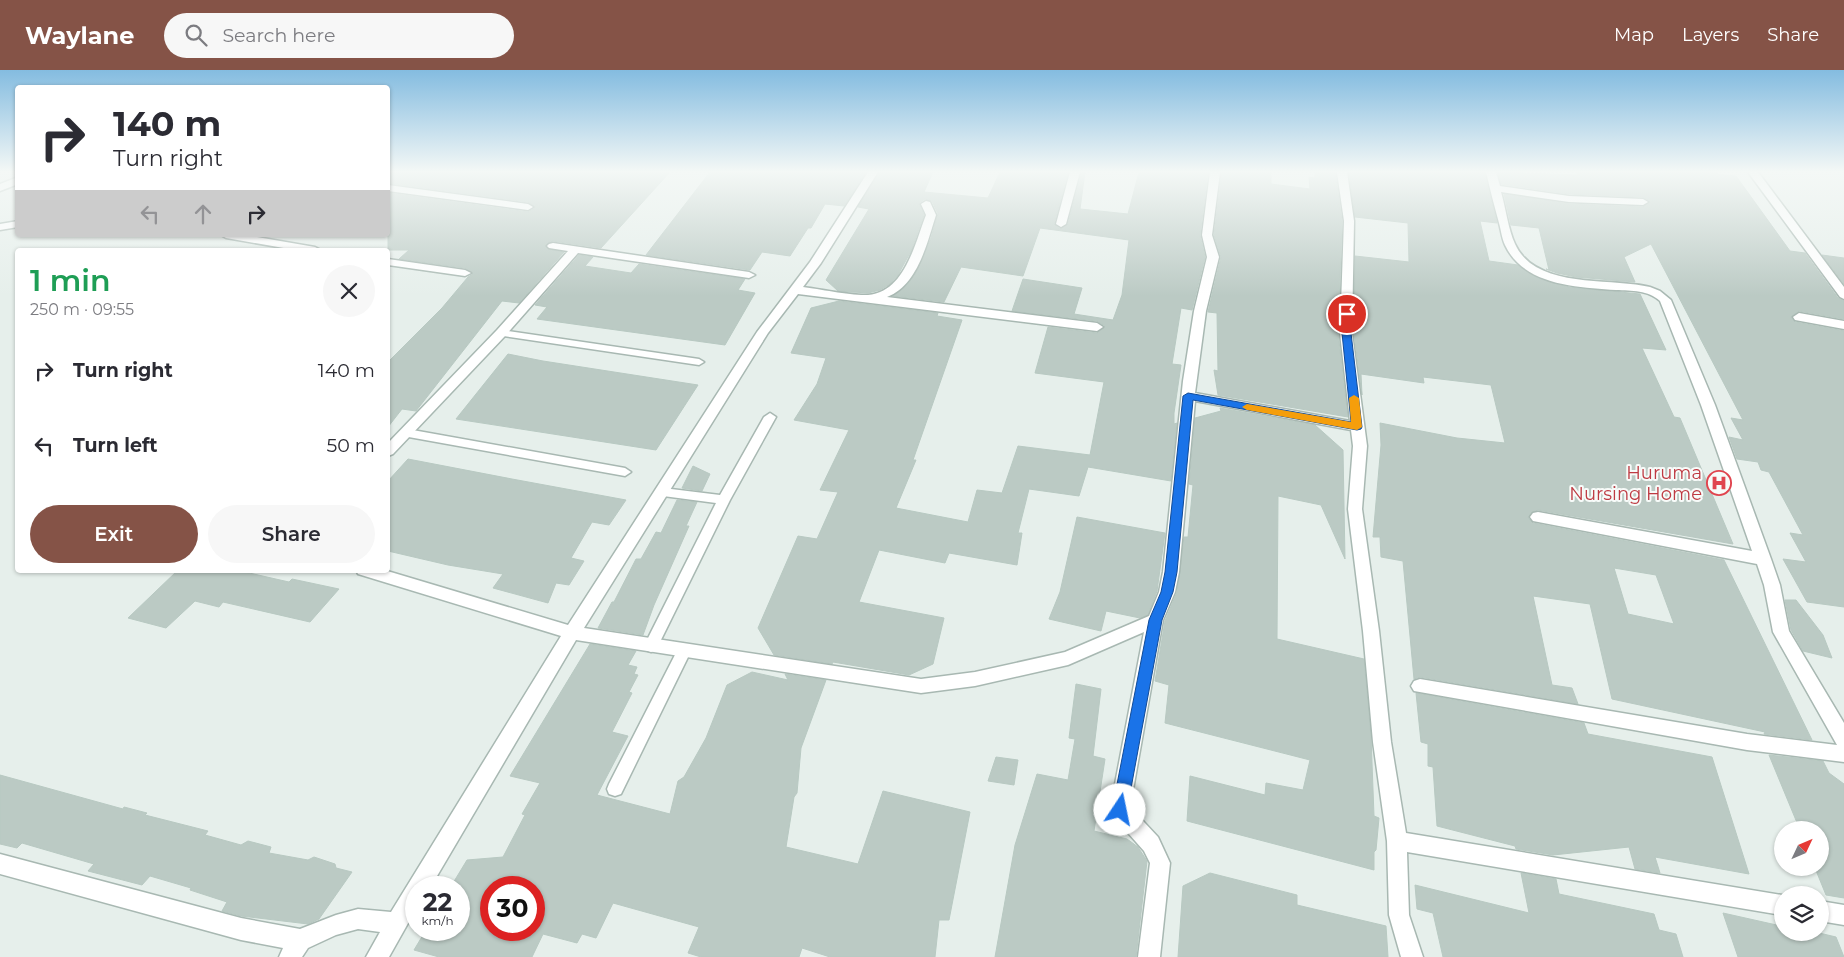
<!DOCTYPE html>
<html lang="en">
<head>
<meta charset="utf-8">
<style>
  body { margin:0; font-family:Montserrat,sans-serif; background:#f7f7f7; color:#2b2b33; height:100vh; display:flex; flex-direction:column; font-size:19px; white-space:nowrap }
  * { box-sizing:border-box; margin:0 }
  p { font-size:16px; color:#7c7c81 }
  .icon { flex:none; width:28px; height:28px; fill:none; stroke:currentColor; stroke-width:2; stroke-linecap:round; stroke-linejoin:round }
  .map { position:relative; flex:1; overflow:hidden }
  .drawer { position:absolute; left:15px; top:178px; width:375px; height:325px; display:flex; flex-direction:column; background:#fff; border-radius:5px; box-shadow:0 1px 4px #0004 }
  .drawer>* { flex:none }
  .guide { position:absolute; left:15px; top:15px; width:375px; height:152px; border-radius:5px; box-shadow:0 1px 4px #0004; background:#fff; color:#2b2b33; overflow:hidden }
  .needle { width:32px; rotate:46deg }
  .buttons { position:absolute; left:1774px; top:751px; display:grid; gap:10px }
  .buttons a { display:grid; place-items:center; width:55px; height:55px; border-radius:50%; background:#fff; box-shadow:0 1px 4px #0004; font-size:25px }
  .speed { position:absolute; left:405px; top:806px; display:flex; gap:10px; font-size:25px; font-weight:700; text-align:center }
  .speed>* { display:grid; place-content:center; width:65px; height:65px; border-radius:50%; background:#fff; box-shadow:0 1px 4px #0004; line-height:1 }
  .speed small { font-size:12px; font-weight:400 }
  .speed .limit { border:8px solid #d22; background:#fff; color:#111 }
  .pin { position:absolute; display:grid; place-items:center; width:42px; height:42px; color:#fff; margin:-21px; border:2px solid #fff; border-radius:50%; box-shadow:0 1px 5px #0007 }
  .me { position:absolute; width:55px; margin:-28px; rotate:11deg; stroke-linejoin:round; filter:drop-shadow(0 0 4px #0008) }
  .turn { display:flex; align-items:center; gap:18px; height:105px; padding:0 15px; font-size:22px }
  .turn .icon { width:65px; height:65px; stroke-width:2.5 }
  .turn b { display:block; font-size:35px; line-height:42px }
  .lanes { display:flex; align-items:center; height:48px; padding:0 15px; background:#0003; justify-content:center; gap:25px; direction:ltr }
  .lanes .off { opacity:.35 }
  .round { display:grid; place-items:center; flex:none; width:52px; height:52px; border-radius:26px; background:#f7f7f7 }
  .summary { display:flex; align-items:center; justify-content:space-between; height:85px; padding:0 15px }
  h1 { font-size:30px; font-weight:600; line-height:38px; color:#1e9e55 }
  .action { display:flex; gap:10px; margin-top:auto; padding:10px 15px }
  .action a { flex:1; height:58px; border-radius:30px; background:#855347; color:#fff; font-size:20px; font-weight:600; line-height:58px; text-align:center }
  .action a+a { background:#f7f7f7; color:#2b2b33 }
  ul { padding:0; list-style:none }
  li { display:flex; align-items:center; gap:15px; height:75px; padding:0 15px }
  li div { flex:1 }
  li b { display:block; font-size:19px }
  li em { font-style:normal }
  header { display:flex; align-items:center; gap:30px; box-sizing:border-box; height:70px; padding:0 25px; background:#855347; color:#fff }
  header strong { font-size:24px }
  nav { display:flex; gap:28px; margin-inline-start:auto; font-size:18px }
  .search { width:350px; height:45px; background:#f7f7f7; display:flex; align-items:center; gap:12px; box-sizing:border-box; padding:0 18px; border-radius:28px; color:#7c7c81; font-size:19px }
  .map>svg:first-child { display:block }
  .building { fill:#bbcac4; stroke:#b8c9c2; fill-rule:evenodd }
  .lines { fill:none; stroke-linecap:round; stroke-linejoin:round }
  .service-casing { stroke:#a8b8b2; stroke-width:3 }
  .minor-casing { stroke:#a8b8b2; stroke-width:3 }
  .service { fill:#fff; fill-rule:evenodd }
  .minor { fill:#fff; fill-rule:evenodd }
  .route { fill:#1a73e8; stroke:#114b97 }
  .slow { fill:#f59e0b }
  .labels { text-anchor:middle; dominant-baseline:central; stroke-width:4; stroke-linejoin:round; paint-order:stroke }
  .health-label { font-size:18px; fill:#be3a42; stroke:#f7fbf9; text-anchor:end }
</style>
</head>
<body>
<header>
<strong>Waylane</strong>
<div class="search"><svg class="icon" aria-label="search" viewBox="0 0 24 24"><circle cx="10" cy="10" r="6"/><path d="M15 15l6 6"/></svg>Search here</div>
<nav><a>Map</a><a>Layers</a><a>Share</a></nav>
</header>
<div class="map">
<svg width="1844" height="887" viewBox="0 0 1844 887">
  <rect width="100%" height="100%" fill="#e6efeb"/>
  <path class="building" d="M388,102H670L601,178L553,171L548,173L545,176L548,179L564,182L519,233L502,231L416,341L402,339L388,357V292L442,238L468,207L473,204L465,198L399,189L409,180H388V123L528,142L535,138L528,132L388,113Z
    M710,102H866L844,136L825,134L811,158H808L790,186L762,182L750,200L646,185Z
    M880,102H933L924,122L988,128L1000,102H1068L1054,154L1060,159L1068,154L1082,102H1085L1080,139L1128,144L1139,102H1208L1200,165L1205,187L1192,240L1181,238L1172,294L1181,295L1174,343V354L1177,353L1171,411L1088,397L1079,426L1029,419L1018,463H1022L1017,495L949,483L945,493L879,480L859,532L944,548L933,594L909,605L833,592L832,594L774,585L758,558L798,466L817,469L838,422L820,420L849,360L794,350L817,314L826,288L791,283L811,238L839,231L938,243L937,246L962,250L913,390H916L896,438L968,452L977,420L1002,423L1018,376L1090,385L1104,312L1035,303L1048,257L1097,263L1105,256L1097,251L1012,241L1023,209L1082,218L1074,244L1113,250L1122,225L1129,170L1040,158L1023,206L961,197L944,232L893,226L908,214L915,204L931,168L938,144L932,131L925,129L919,133L924,145L911,181L898,205L890,214L880,220L868,223L838,221L826,210L869,139L858,137Z
    M1222,102H1271V114L1310,119L1309,107L1315,108V102H1335L1342,151L1338,263L1348,347L1218,325L1214,300L1218,301L1217,243L1208,242L1221,187L1214,165Z
    M1349,102H1484L1497,153L1480,151L1489,191L1518,195L1538,208L1569,217L1640,224L1666,280L1642,278L1674,347L1680,348L1733,474L1538,440L1532,442L1528,448L1533,453L1724,490L1812,670L1764,664L1765,662L1612,629L1590,534L1533,526L1552,615L1572,618L1578,634L1420,607L1414,609L1403,491L1381,487L1380,467H1373L1381,375L1380,353L1457,368L1505,373L1491,315L1423,307L1424,313L1361,304L1362,325L1354,263L1355,186L1409,192L1408,153L1355,147ZM1614,498L1656,505L1674,554L1628,544Z
    M1498,102L1578,105L1576,102H1715L1717,104L1736,106L1790,181L1805,183L1838,228L1844,231V249L1799,241L1791,247L1795,252L1844,261V537L1807,532L1783,489L1806,492L1790,463L1803,465L1769,402L1761,400L1758,392L1737,389L1729,367L1743,370L1731,348L1743,350L1651,174L1624,187L1635,212L1576,207L1557,203L1546,199L1549,200L1539,158L1511,155L1504,124L1569,134L1643,137L1650,131L1643,127L1569,124L1501,114Z
    M579,185L593,187L585,196L631,203L639,194L745,209L738,220L755,223L725,275L537,249L547,237L535,235Z
    M1822,185L1844,188V214Z
    M508,284L543,291L698,315L656,380L456,349Z
    M1220,338L1315,355L1343,380L1345,489L1321,435L1278,426L1277,569L1364,589L1371,666L1374,746L1379,748L1376,780L1374,782V800L1187,751L1190,706L1265,725L1266,713L1303,720L1310,690L1165,653L1169,615L1155,611L1165,551L1177,522L1184,467H1188L1193,415L1189,414L1195,348L1221,341Z
    M408,389L512,409L626,430L609,455L592,452L571,488L584,491L569,515L556,513L548,533L493,518L503,504L448,495L388,481V411Z
    M693,396L710,404L702,421L682,418Z
    M677,430L697,432L686,456H689L654,535L643,565L598,558L612,532H614L636,489H641L656,462L661,463Z
    M1077,447L1165,463L1157,521L1148,545L1140,548L1106,541L1101,561L1049,549L1060,522Z
    M178,500H236L289,512L292,509L339,519L310,552L223,532L219,537L195,531L166,558L128,548Z
    M1785,530H1796L1823,565L1832,588L1803,581L1791,560Z
    M590,574L636,581L628,595L637,597L634,604L638,605L629,622L632,623L612,662L628,666L597,725L670,744L678,711L684,707L706,668L727,615L752,602L788,610L785,604L826,610L801,678L797,723L794,727L786,777L858,794L883,721L970,742L949,850H939L935,887H830L802,878L799,887H701L688,883L699,857L613,833L596,868L582,864L577,873L543,864L532,887H439L414,880L426,860H459V818H450L467,790L503,787L525,745L522,744L540,713L510,706ZM491,818H534V860H491Z
    M1076,614L1101,619L1093,686L1105,689L1094,761L1127,769L1138,777L1147,791L1136,887H995L1015,775L1037,704L1068,710L1075,669L1069,668Z
    M1416,623L1584,653L1588,664L1712,687L1749,804L1655,787L1660,803L1635,799L1629,777L1553,785L1516,779L1515,776L1437,756L1433,697L1428,696V674L1421,672Z
    M1769,685L1823,691L1829,703L1844,714V828L1826,825L1815,798H1820V760H1800Z
    M996,687L1018,690L1014,715L988,711Z
    M0,705L123,739L124,737L147,743L145,745L208,761L205,765L241,775L248,771L271,777L269,783L308,790L314,787L335,794L336,798L352,802L319,849L308,854L241,846L222,841L227,832L190,820L191,818L150,806L142,815L88,801L94,794L22,773L17,778L0,774Z
    M1210,803L1297,825V835L1386,856L1388,887H1178L1183,816Z
    M1521,803L1556,809L1559,824L1654,844L1659,860L1676,864L1683,887H1443L1433,843L1417,839L1415,815L1529,843Z
    M1723,843L1781,856L1782,862H1815L1836,867L1844,887H1738Z"/>
  <g class="lines">
    <defs>
      <path id="service" d="M501,260L699,289L704,292L699,295L497,265L496,263L497,261Z
        M770,343L776,347L730,430L656,580L651,582L646,580L644,576L716,433L663,426L657,422L663,418L720,425L764,347Z
        M407,359L625,398L631,402L625,406L403,366L401,363Z
        M684,575L689,577L691,581L621,724L615,726L609,724L607,719L609,714L679,577Z"/>
      <path id="minor" d="M868,102H878L821,193L803,217C820,219 852,226 868,225C905,222 915,173 926,145L921,134L926,131L930,132L936,145C927,173 918,215 887,227L1097,253L1103,257L1097,261L798,224L768,263L584,558L921,609L975,602L1065,582L1149,546L1159,522L1163,502L1183,311L1194,241L1207,187L1202,165L1210,102H1220L1212,165L1219,187L1206,241L1195,323L1350,351L1340,263L1344,151L1337,102H1347L1354,151L1352,263L1367,376L1362,439L1379,561L1391,672L1406,763L1782,825V845L1407,782L1409,845L1423,887H1401L1389,845L1387,771L1373,672L1363,561L1348,439L1353,376L1351,360L1195,331L1179,502L1175,522L1163,550L1130,737L1158,767L1170,793L1160,887H1138L1150,793L1144,781L1113,746L1110,740L1144,562L1068,595L975,616L921,623L576,570L430,818H416V839L389,887H366L380,862L358,859L336,865L308,878L302,887H279L283,878L241,870L0,804V784L241,848L300,859L336,845L358,839L391,842L561,566L358,504L356,500H384L568,555L757,262L810,192Z
        M1070,102H1080L1066,154L1061,157L1056,154Z
        M1486,102H1496L1500,116L1569,126L1643,129L1648,132L1643,135L1569,132L1501,122C1506,139 1508,159 1515,174C1536,220 1611,207 1650,217L1660,221L1671,230L1715,335L1771,489L1780,515L1789,561L1844,653V692L1747,680L1414,621L1411,616L1414,611L1420,609L1747,664L1837,675L1773,562L1764,515L1757,494L1533,451L1530,447L1533,443L1538,442L1752,481L1701,335L1660,231C1648,220 1632,221 1616,220C1578,217 1524,216 1505,175C1502,169 1501,160 1499,153C1494,135 1490,119 1486,102Z
        M1748,102H1758L1844,217V229L1840,227Z
        M18,107V114L0,121V114Z
        M388,115L528,134L533,137L528,140L388,121Z
        M18,151V157L0,160V154Z
        M221,165H245L315,177L321,180H295L226,168Z
        M553,173L749,202L755,205L749,208L578,183L505,266L393,384L388,386V373L497,260L568,181L549,178L547,176L549,174Z
        M388,189L465,200L471,203L465,206L388,195Z
        M1799,243L1844,251V259L1795,250L1793,247Z
        M1820,831L1844,835V855L1820,851Z"/>
    </defs>
    <use href="#service" class="service-casing"/>
    <use href="#minor" class="minor-casing"/>
    <use href="#service" class="service"/>
    <use href="#minor" class="minor"/>
  </g>
  <linearGradient id="sky" x2="0" y2="1"><stop stop-color="#84bce0"/><stop offset="0.45" stop-color="#f4f8f6"/><stop offset="1" stop-color="#f4f8f6" stop-opacity="0"/></linearGradient>
  <rect width="1844" height="226" fill="url(#sky)"/>
  <path class="route" d="M1347,241L1351,244V263L1362,357L1361,359L1357,360L1193,330L1177,502L1173,522L1162,550L1127,740L1125,744L1120,746L1115,744L1112,740L1149,550L1161,522L1165,502L1183,326L1188,323L1351,352L1342,263V244Z"/>
  <path class="slow" d="M1354,325L1359,328L1362,357L1357,360L1247,340L1242,337L1247,334L1351,352L1349,328Z"/>
  <defs>
    <symbol id="hospital-ring" viewBox="-11 -11 22 22"><circle r="9.5" fill="#f7fbf9" stroke="#e0444e" stroke-width="1.5"/><path d="M-5-5h3v3.5h4V-5h3V5h-3V1.5h-4V5h-3Z" fill="#e0444e"/></symbol>
  </defs>
  <g fill-rule="evenodd">
    <use href="#hospital-ring" x="1705" y="399" width="28" height="28"/>
  </g>
  <g class="labels">
    <g class="health-label">
      <text x="1702" y="403">Huruma<tspan x="1702" dy="21">Nursing Home</tspan></text>
    </g>
  </g>
</svg>
<div class="buttons">
<a><svg class="needle" viewBox="-14 -14 28 28"><path d="M0-13l5 13h-10z" fill="#e53935"/><path d="M0 13l5-13h-10z" fill="#7c7c81"/></svg></a>
<a><svg class="icon" aria-label="layers" viewBox="0 0 24 24"><path d="M12 4l9 5-9 5-9-5zM3 14l9 5 9-5"/></svg></a>
</div>
<div class="speed"><div>22<small>km/h</small></div><div class="limit">30</div></div>
<div class="pin" style="left:1347px;top:244px;background:#d93025"><svg class="icon" aria-label="arrive" viewBox="0 0 24 24"><path d="M6 21V4h12l-3 4 3 4H6"/></svg></div>
<svg class="me" style="left:1120px;top:740px" viewBox="-20 -20 40 40"><circle r="19" fill="#fff"/><path d="M0-13L10 11 0 6-10 11z" fill="#1a73e8"/></svg>
<div class="guide">
<div class="turn"><svg class="icon" aria-label="right" viewBox="0 0 24 24"><path d="M7 20v-9h11M14 6l5 5-5 5"/></svg><div><b>140 m</b>Turn right</div></div>
<div class="lanes"><svg class="icon off" aria-label="left" viewBox="0 0 24 24"><path d="M17 20v-9H6M10 6l-5 5 5 5"/></svg><svg class="icon off" aria-label="ahead" viewBox="0 0 24 24"><path d="M12 20V5M6 11l6-6 6 6"/></svg><svg class="icon" aria-label="right" viewBox="0 0 24 24"><path d="M7 20v-9h11M14 6l5 5-5 5"/></svg></div>
</div>
<section class="drawer">
<div class="summary"><div><h1>1 min</h1><p>250 m · 09:55</p></div><a class="round"><svg class="icon" aria-label="close" viewBox="0 0 24 24"><path d="M6 6l12 12M18 6L6 18"/></svg></a></div>
<ul>
<li><svg class="icon" aria-label="right" viewBox="0 0 24 24"><path d="M7 20v-9h11M14 6l5 5-5 5"/></svg><div><b>Turn right</b></div><em>140 m</em></li>
<li><svg class="icon" aria-label="left" viewBox="0 0 24 24"><path d="M17 20v-9H6M10 6l-5 5 5 5"/></svg><div><b>Turn left</b></div><em>50 m</em></li>
</ul>
<div class="action"><a>Exit</a><a>Share</a></div>
</section>
</div>
</body>
</html>
